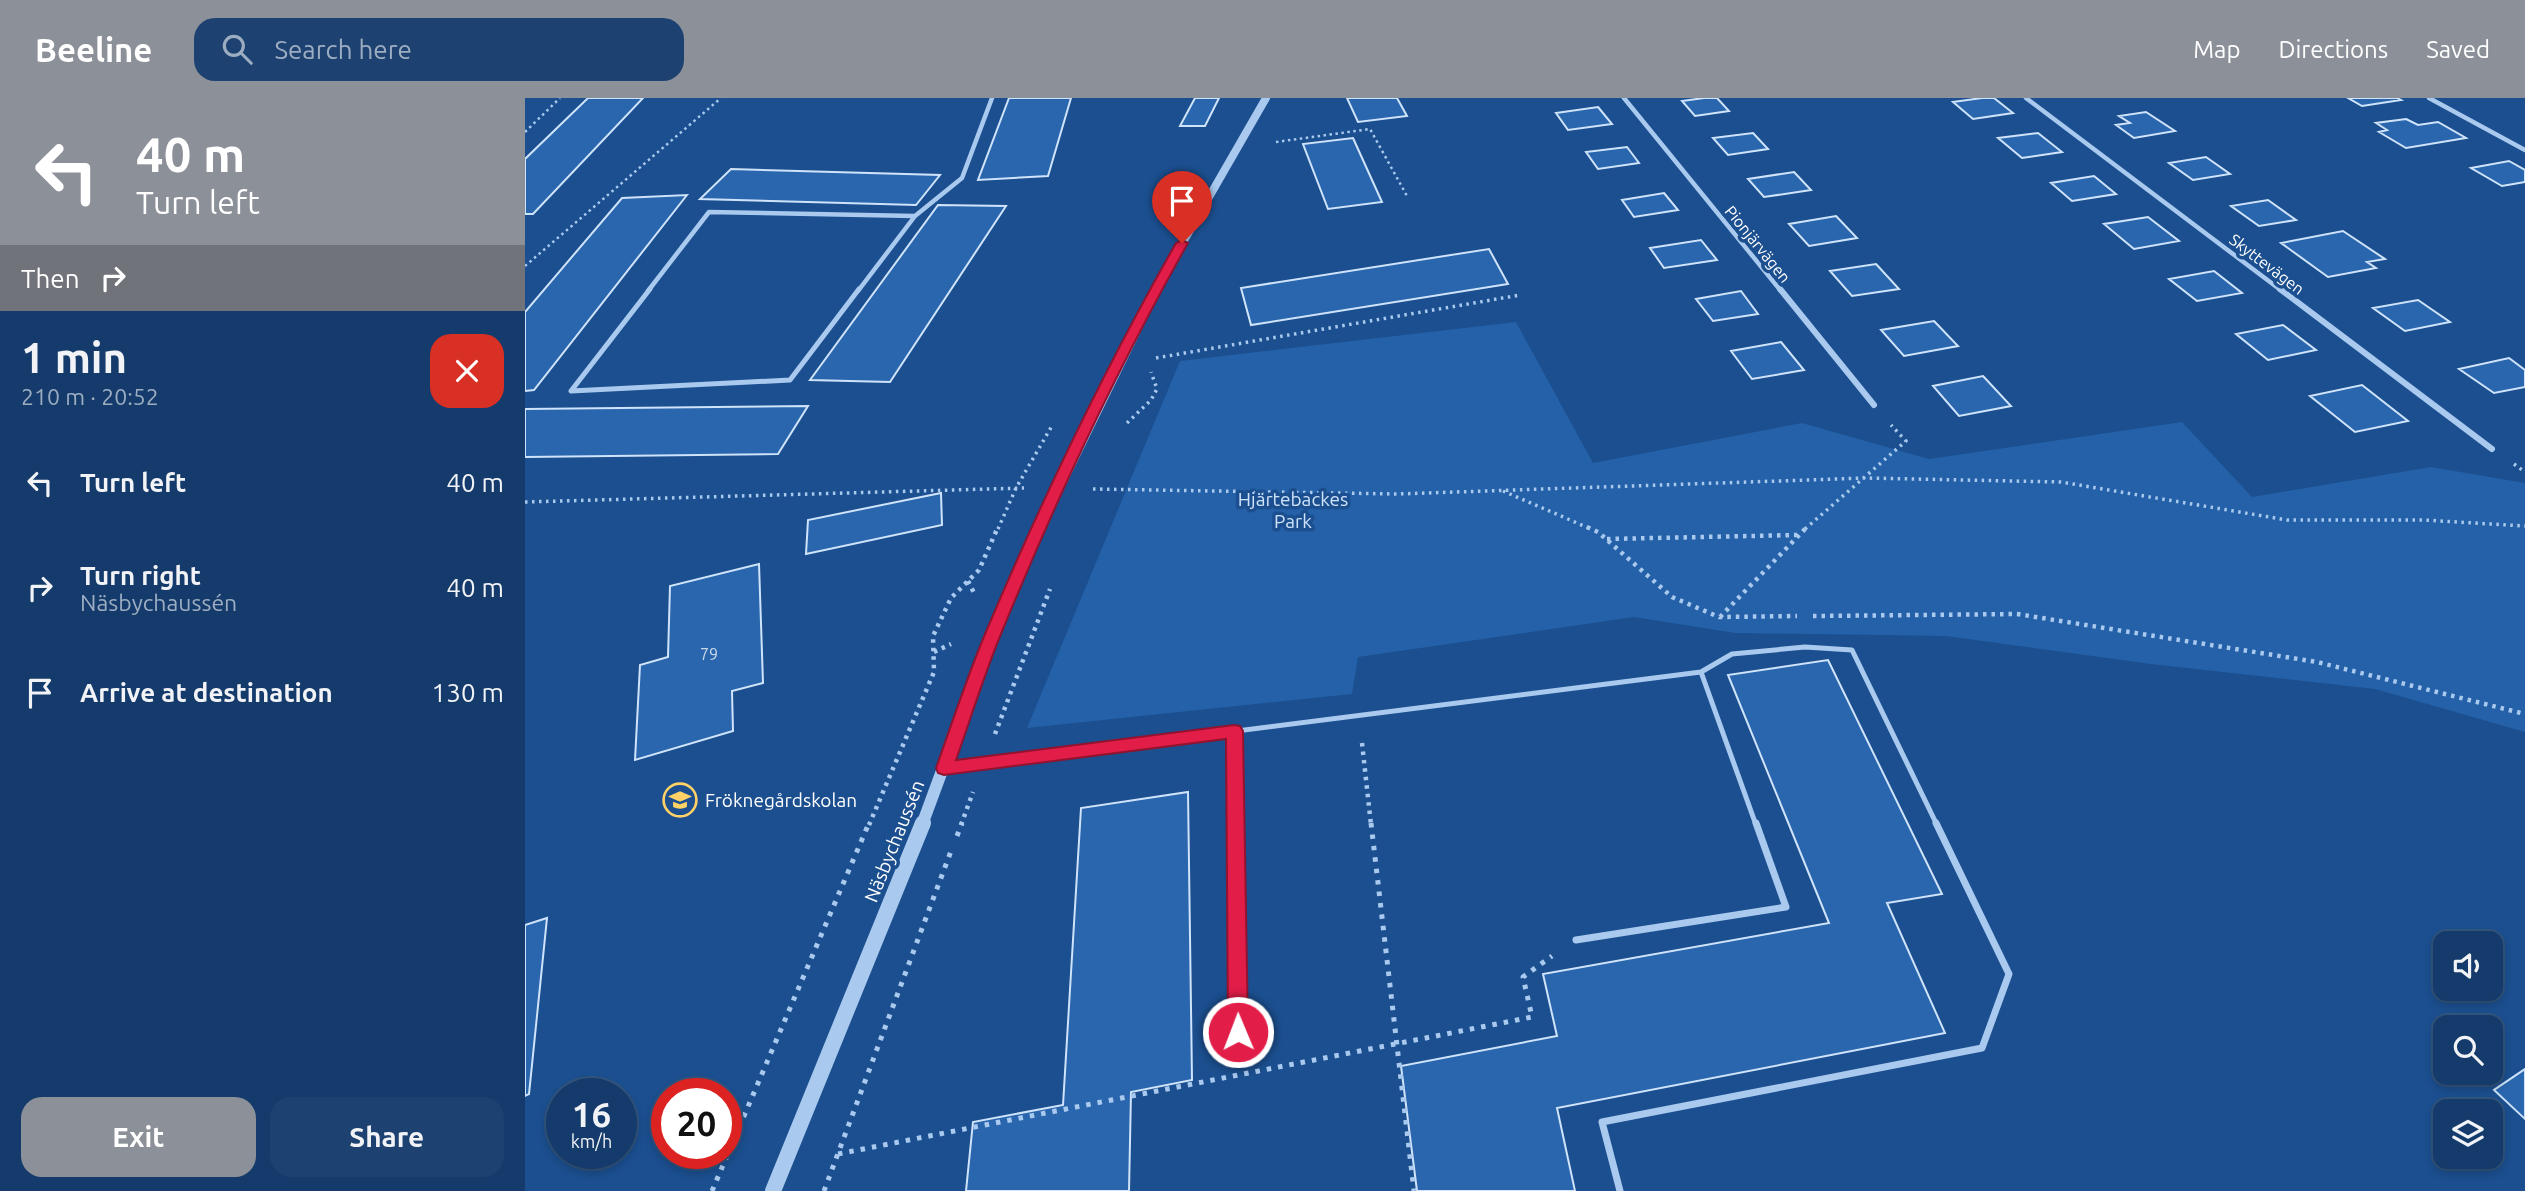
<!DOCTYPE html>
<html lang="en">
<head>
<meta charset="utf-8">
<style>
  body { margin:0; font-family:Ubuntu,sans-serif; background:#1d4271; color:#f1f3f6; height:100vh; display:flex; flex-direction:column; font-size:26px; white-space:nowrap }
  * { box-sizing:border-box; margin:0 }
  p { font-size:23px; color:#9dadc1 }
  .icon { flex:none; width:38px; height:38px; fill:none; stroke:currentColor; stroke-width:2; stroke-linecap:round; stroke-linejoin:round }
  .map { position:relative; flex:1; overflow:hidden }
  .details { display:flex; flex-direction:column; background:#143b6b; width:525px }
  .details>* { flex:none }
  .top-card { background:#8c9099; color:#fff; overflow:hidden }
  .buttons { position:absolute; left:1908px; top:833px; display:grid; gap:14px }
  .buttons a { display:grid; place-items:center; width:70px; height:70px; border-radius:14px; background:#143b6b; box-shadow:0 4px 10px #0003,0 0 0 2px #33557e; font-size:35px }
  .speed { position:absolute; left:21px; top:980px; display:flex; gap:14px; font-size:35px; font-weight:700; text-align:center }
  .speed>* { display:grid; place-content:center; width:91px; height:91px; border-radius:50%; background:#143b6b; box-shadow:0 4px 10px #0003,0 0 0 2px #33557e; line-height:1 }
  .speed small { font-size:18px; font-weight:400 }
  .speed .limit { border:10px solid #d22; background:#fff; color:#111 }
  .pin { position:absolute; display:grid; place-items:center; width:60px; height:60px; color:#fff; margin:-72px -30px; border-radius:50% 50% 50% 0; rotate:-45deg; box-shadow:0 0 7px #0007 }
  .pin .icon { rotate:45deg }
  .me { position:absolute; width:77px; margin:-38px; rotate:359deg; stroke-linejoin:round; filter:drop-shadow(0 0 5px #0008) }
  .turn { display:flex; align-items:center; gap:24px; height:147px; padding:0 21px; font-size:32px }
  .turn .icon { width:91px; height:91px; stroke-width:2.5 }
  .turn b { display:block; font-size:49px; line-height:60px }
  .then { display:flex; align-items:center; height:66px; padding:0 21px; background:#0003; gap:14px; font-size:26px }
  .round { display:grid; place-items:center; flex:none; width:74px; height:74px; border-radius:21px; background:#1d4271 }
  .head { display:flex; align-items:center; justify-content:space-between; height:119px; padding:0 21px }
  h1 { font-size:42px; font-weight:700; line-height:52px }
  .button { display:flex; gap:14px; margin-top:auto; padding:14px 21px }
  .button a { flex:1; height:80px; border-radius:21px; background:#8c9099; color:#fff; font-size:28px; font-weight:700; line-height:80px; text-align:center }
  .button a+a { background:#1d4271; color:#f1f3f6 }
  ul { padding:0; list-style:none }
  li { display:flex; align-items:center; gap:21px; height:105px; padding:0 21px }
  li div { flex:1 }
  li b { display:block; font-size:26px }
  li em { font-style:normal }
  header { display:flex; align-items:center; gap:42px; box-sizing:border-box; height:98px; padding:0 35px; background:#8c9099; color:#fff }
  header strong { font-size:33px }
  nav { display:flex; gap:38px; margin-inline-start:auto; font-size:24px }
  .search { width:490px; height:63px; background:#1d4271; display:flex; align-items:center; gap:18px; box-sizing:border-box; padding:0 24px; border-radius:21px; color:#9dadc1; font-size:26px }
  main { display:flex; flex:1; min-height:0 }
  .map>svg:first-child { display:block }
  .green { fill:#2461a8 }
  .building { fill:#2a66ad; stroke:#cfe3fa; stroke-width:2 }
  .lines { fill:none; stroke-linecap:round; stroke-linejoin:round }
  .path-far3 { stroke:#a9c9ee; stroke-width:2.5; stroke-dasharray:2.5 3.5; stroke-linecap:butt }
  .path-far2 { stroke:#a9c9ee; stroke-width:3.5; stroke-dasharray:2.5 4.5; stroke-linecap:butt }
  .path-far1 { stroke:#a9c9ee; stroke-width:4.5; stroke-dasharray:3.5 5; stroke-linecap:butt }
  .path { stroke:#a9c9ee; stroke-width:5; stroke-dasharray:4.5 7; stroke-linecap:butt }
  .service-far1 { stroke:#a9c9ee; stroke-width:5 }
  .service { stroke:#a9c9ee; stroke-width:7 }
  .pedestrian-far1 { stroke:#a9c9ee; stroke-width:4.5 }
  .pedestrian { stroke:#a9c9ee; stroke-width:5 }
  .minor-far1 { stroke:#a9c9ee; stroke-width:4.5 }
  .minor { stroke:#a9c9ee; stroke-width:6 }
  .tertiary-far3 { stroke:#a9c9ee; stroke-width:8 }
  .tertiary-far2 { stroke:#a9c9ee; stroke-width:10 }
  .tertiary-far1 { stroke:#a9c9ee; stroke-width:12 }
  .tertiary { stroke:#a9c9ee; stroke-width:16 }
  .route { fill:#e11d48; stroke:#92132f; stroke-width:2 }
  .labels { text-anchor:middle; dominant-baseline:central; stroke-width:7; stroke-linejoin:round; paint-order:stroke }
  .far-street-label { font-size:16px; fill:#fff; stroke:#1b4f8f }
  .number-label { font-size:16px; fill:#cad9ea }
  .park-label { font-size:19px; fill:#cfe3fa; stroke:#1b4f8f }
  .poi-label { font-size:19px; fill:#fff; stroke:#1b4f8f; text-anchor:start }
  .street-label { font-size:19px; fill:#fff; stroke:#1b4f8f }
</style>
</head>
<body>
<header>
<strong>Beeline</strong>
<div class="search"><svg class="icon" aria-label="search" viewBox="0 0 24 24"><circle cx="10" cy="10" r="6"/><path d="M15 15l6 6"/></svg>Search here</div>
<nav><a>Map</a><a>Directions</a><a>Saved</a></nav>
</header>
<main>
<section class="details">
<div class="top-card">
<div class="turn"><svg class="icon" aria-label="left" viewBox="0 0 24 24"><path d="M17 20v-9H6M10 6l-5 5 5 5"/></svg><div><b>40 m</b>Turn left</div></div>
<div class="then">Then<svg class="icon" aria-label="right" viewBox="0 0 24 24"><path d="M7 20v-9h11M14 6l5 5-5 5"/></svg></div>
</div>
<div class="head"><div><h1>1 min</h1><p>210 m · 20:52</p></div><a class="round" style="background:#d93025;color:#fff"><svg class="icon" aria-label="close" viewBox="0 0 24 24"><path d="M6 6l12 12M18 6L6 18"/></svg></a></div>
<ul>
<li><svg class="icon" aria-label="left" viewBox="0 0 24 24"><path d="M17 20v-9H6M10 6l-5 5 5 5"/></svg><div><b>Turn left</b></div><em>40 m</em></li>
<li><svg class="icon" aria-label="right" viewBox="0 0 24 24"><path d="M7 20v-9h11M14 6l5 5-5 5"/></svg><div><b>Turn right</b><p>Näsbychaussén</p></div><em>40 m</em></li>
<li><svg class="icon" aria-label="arrive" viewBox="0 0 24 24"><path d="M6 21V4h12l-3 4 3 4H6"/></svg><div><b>Arrive at destination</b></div><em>130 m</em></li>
</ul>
<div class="button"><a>Exit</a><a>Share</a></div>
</section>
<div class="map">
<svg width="2000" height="1093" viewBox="0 0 2000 1093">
  <rect width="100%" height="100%" fill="#1b4f8f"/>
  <path class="green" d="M991,224L1068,365L1277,325L1404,361L1657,324L1727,399L1906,369L2000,385V634L1850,591L1626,566L1421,538L1210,535L1109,519L833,559L827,596L502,630L655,263Z"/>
  <path class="building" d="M63,0H118L8,116H0V61Z
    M484,0H546L523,78L453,82Z
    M670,0H694L680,28H655Z
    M822,0H872L882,18L833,24Z
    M1179,0H1192L1204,13L1170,18L1157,3Z
    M1457,0H1469L1488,15L1448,21L1428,4Z
    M1823,0H1872L1876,2L1837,8Z
    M1073,9L1087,26L1043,32L1031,15Z
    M1621,14L1650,33L1609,40L1591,27L1605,25L1594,18Z
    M1881,21L1893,27L1913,24L1941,40L1881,50L1854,34L1862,32L1851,25Z
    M1228,35L1243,51L1203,57L1188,40Z
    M1513,35L1537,54L1497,60L1473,40Z
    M828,40L857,104L803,111L778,46Z
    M1102,49L1114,65L1073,71L1061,54Z
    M1681,59L1705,76L1668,82L1644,65Z
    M1984,63L2000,72V84L1977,88L1946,70Z
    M206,71L415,77L391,107L175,101Z
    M1269,74L1286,92L1239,99L1223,81Z
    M1569,78L1591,96L1547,103L1526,85Z
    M1139,95L1153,112L1109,119L1097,102Z
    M162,97L9,292L0,293V214L97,100Z
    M1743,102L1771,122L1734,128L1706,108Z
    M413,107L481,108L365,284L285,282Z
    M1311,118L1332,140L1284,148L1264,126Z
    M1623,119L1654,143L1609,151L1579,126Z
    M1818,133L1860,161L1842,164L1851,170L1803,179L1756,145Z
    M1176,142L1192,162L1139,170L1125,150Z
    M964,151L983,186L726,227L716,190Z
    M1351,166L1374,191L1327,198L1305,173Z
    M1689,173L1717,195L1672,203L1644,181Z
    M1216,193L1233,216L1188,223L1171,201Z
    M1893,202L1925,224L1880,233L1848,210Z
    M1409,223L1433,248L1379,258L1356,232Z
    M1758,227L1791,252L1743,262L1711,236Z
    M1256,244L1279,272L1227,281L1206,253Z
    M1984,260L2000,272V289L1969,295L1934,271Z
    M1458,278L1486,308L1434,318L1408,288Z
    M1837,287L1883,323L1830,334L1785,298Z
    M283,308L253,356L0,359V311Z
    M416,395L417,427L281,456L283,422Z
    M234,466L238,585L207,593L208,633L110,662L115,567L143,559L145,488Z
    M1303,562L1417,796L1362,805L1420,935L1032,1010L1050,1093H892L876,968L1032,938L1018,876L1304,825L1203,577Z
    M663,694L667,982L606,994L604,1093H441L448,1024L538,1007L556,710Z
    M22,820L4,996L0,998V827Z
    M2000,971V1021L1969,992Z"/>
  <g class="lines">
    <path class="path-far3" d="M0,34L35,0
      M751,44L845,31L882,98
      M0,168L196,0"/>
    <path class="path-far2" d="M631,260L995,197
      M602,325L626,302L632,291L626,274
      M1989,366L2000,374
      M568,391L872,396L1341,380L1536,384L1762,422H1898L2000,428
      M978,393L1066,431
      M0,404L499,390
      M473,431L491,390L528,326
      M1280,431L1381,343L1366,327"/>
    <path class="path-far1" d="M1062,429L1073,434L1147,499L1194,519L1272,518
      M1082,441L1272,437
      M443,483L449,495
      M1288,518L1492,516L1792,564L2000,616
      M1195,519L1282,429
      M409,554L426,546
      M470,636L525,491
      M837,645L846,727
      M344,727L409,574L408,538L426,500L454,472L473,429
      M436,727L448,694"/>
    <path class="path" d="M846,725L889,1093
      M432,738L437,725
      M313,1056L1007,919L998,879L1027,858
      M187,1093L344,725
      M299,1093L426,753"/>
    <path class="service-far1" d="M1176,574L1231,727
      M709,633L710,727
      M420,670L1176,574L1207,556L1280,549L1327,552L1412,727"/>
    <path class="service" d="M710,725L713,934
      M1051,842L1261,809L1231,725
      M1095,1093L1077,1024L1457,950L1484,876L1411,725"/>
    <path class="pedestrian-far1" d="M390,118L437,80L467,0
      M123,193L184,114L390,118L333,193"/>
    <path class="pedestrian" d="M125,191L46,293L265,282L334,191"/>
    <path class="minor-far1" d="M1099,0L1256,193
      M1501,0L1757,193
      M1904,0L2000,52"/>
    <path class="minor" d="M1255,191L1349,307
      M1755,191L1967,351"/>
    <path class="tertiary-far3" d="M630,193L741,0"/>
    <path class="tertiary-far2" d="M514,431L631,191"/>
    <path class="tertiary-far1" d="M397,727L467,537L515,429"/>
    <path class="tertiary" d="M248,1093L398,725"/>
  </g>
  <path class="route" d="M657,142L663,145C593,269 530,404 476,536C459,577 446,620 431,662L709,627L715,628L718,633L723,934L720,941L713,944L706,941L703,934L701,641L419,677L413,675L411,670C427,625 442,579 460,536C516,403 580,270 651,145Z"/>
  <defs>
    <symbol id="school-ring" viewBox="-11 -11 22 22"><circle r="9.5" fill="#1b4f8f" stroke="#ffd166" stroke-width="1.5"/><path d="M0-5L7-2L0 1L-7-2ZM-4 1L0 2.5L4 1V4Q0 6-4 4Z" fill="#ffd166"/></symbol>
  </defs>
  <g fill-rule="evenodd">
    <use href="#school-ring" x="136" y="683" width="38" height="38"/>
  </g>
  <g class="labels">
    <g class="far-street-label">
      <text transform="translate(1233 146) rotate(51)">Pionjärvägen</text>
      <text transform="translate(1742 166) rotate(37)">Skyttevägen</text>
    </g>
    <g class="number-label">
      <text x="184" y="556">79</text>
    </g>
    <g class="park-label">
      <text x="768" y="401">Hjärtebackes<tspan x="768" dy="22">Park</tspan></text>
    </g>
    <g class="poi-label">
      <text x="180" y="702">Fröknegårdskolan</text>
    </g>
    <g class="street-label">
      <text transform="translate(369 743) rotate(-68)">Näsbychaussén</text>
    </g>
  </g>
</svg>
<div class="buttons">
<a><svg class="icon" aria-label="sound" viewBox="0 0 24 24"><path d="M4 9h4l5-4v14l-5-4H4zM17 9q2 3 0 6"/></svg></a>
<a><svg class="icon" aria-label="search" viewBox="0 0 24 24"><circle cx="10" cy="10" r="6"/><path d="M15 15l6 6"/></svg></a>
<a><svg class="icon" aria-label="layers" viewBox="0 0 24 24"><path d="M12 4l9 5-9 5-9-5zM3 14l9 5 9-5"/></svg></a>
</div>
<div class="speed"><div>16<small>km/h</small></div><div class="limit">20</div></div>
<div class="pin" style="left:657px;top:145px;background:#d93025"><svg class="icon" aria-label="arrive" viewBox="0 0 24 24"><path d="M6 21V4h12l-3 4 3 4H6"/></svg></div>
<svg class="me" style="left:713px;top:934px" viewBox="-20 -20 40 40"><circle r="17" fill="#e11d48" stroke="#fff" stroke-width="3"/><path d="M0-11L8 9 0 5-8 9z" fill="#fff"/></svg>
</div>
</main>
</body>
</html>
